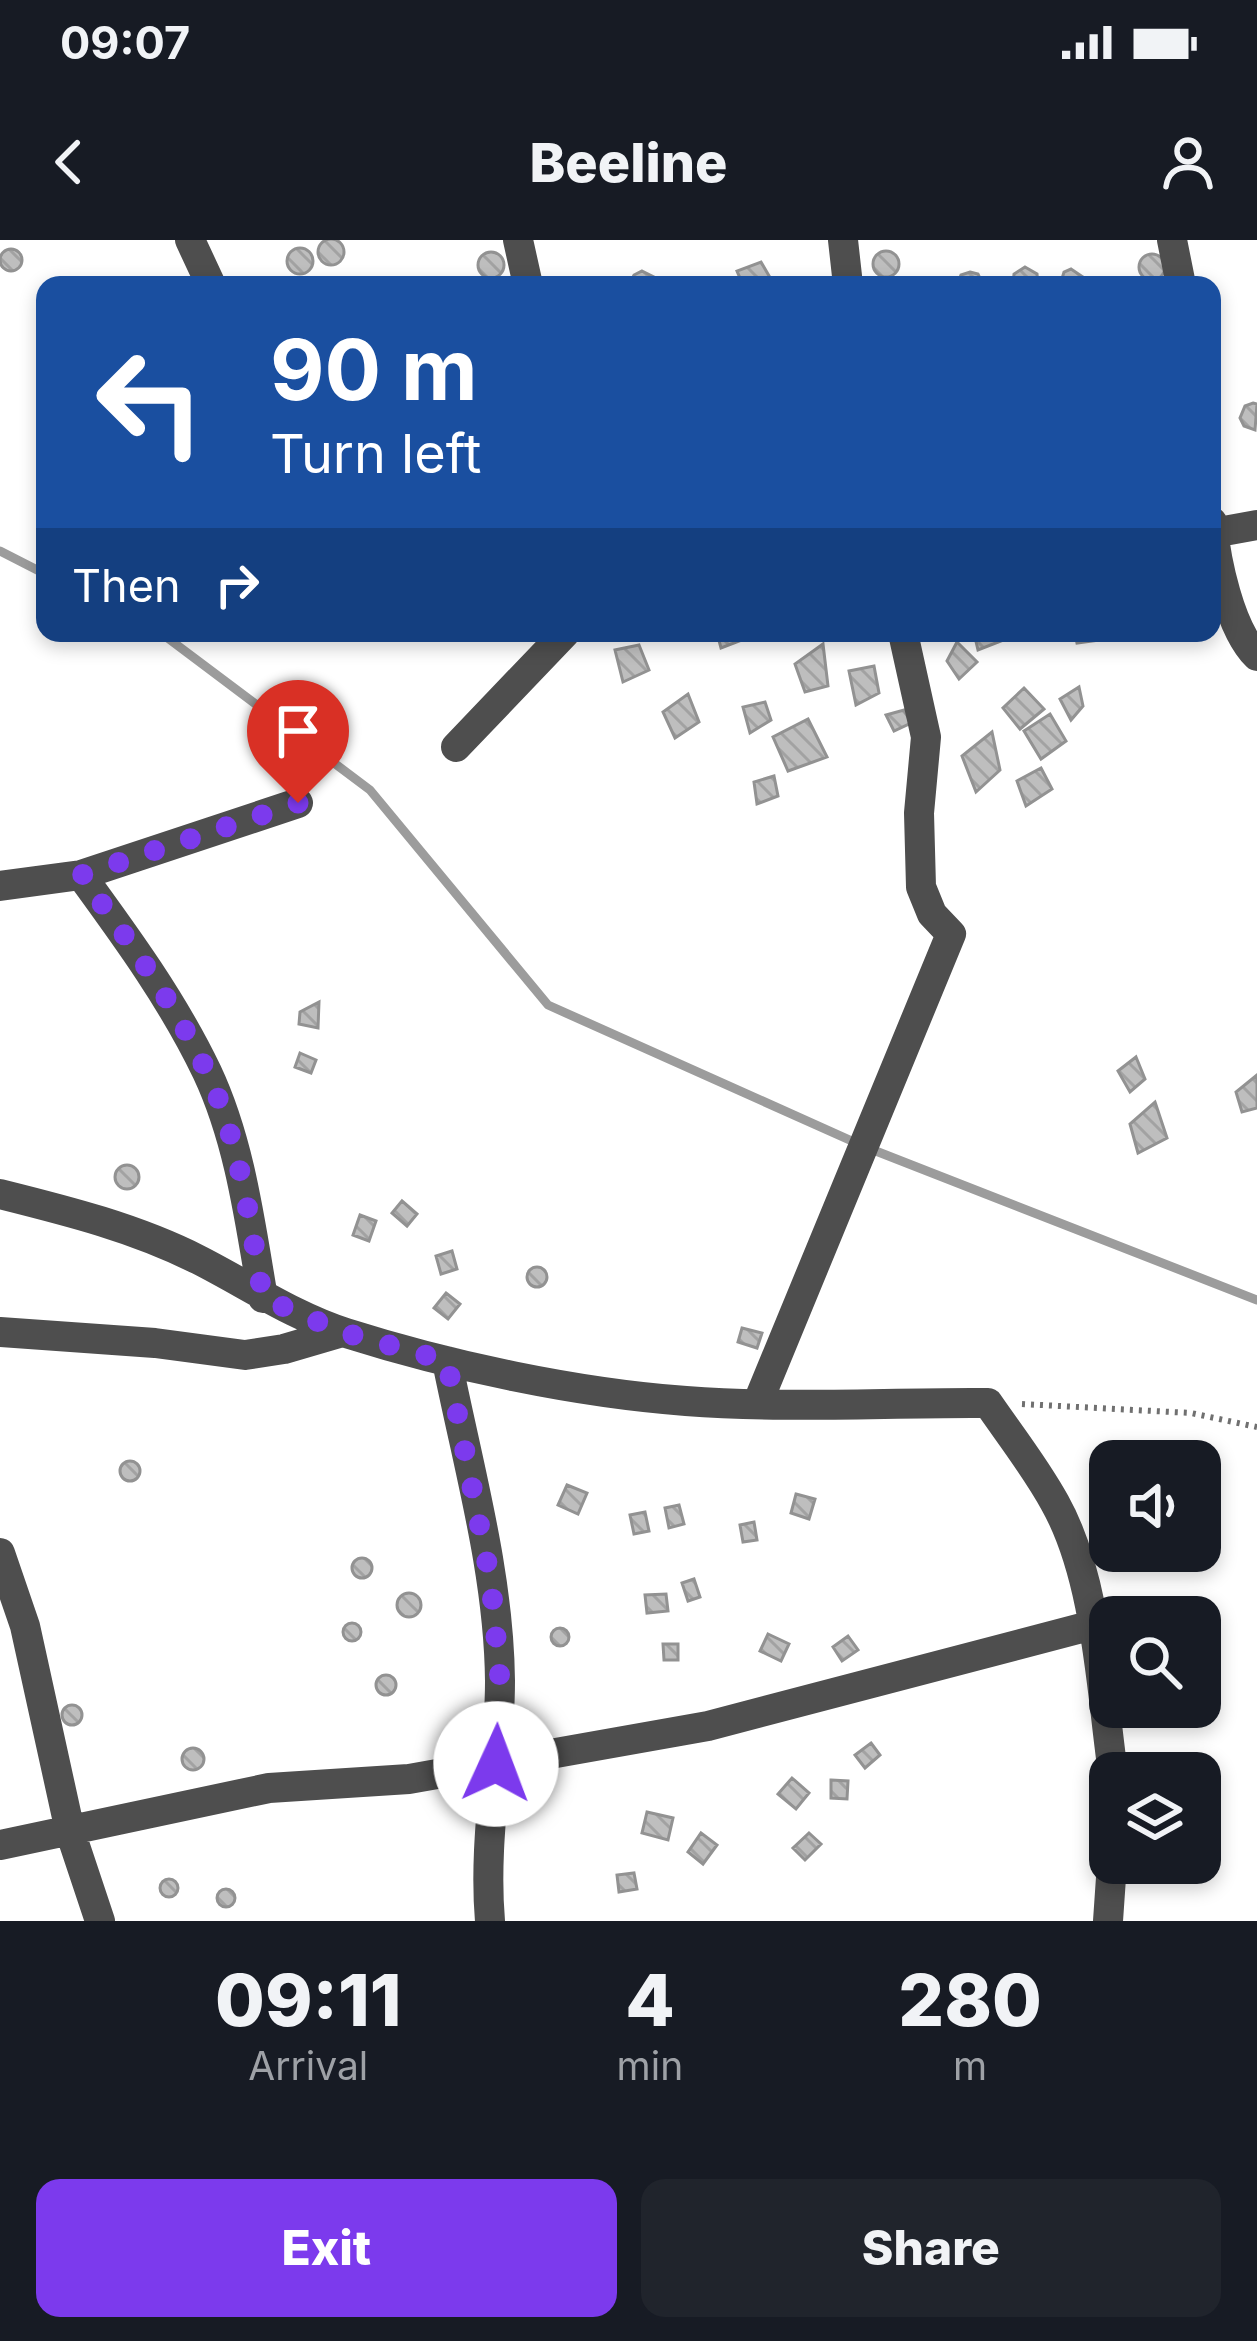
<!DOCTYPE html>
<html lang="en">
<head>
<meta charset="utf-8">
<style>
  body { margin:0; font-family:Inter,sans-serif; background:#20242c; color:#f1f3f6; height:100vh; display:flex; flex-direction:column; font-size:45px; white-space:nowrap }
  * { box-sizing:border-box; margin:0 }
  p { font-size:39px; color:#9ea1a6 }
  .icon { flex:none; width:66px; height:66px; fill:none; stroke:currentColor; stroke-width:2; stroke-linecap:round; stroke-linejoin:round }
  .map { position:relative; height:1681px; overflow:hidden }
  .panel { display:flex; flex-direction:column; background:#171b24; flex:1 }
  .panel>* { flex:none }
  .hud { position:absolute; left:36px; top:36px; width:1185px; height:366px; border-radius:24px; box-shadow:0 6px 18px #0003; background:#1a4fa0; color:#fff; overflow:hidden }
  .buttons { position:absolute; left:1089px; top:1200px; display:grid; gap:24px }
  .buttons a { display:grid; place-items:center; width:132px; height:132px; border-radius:24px; background:#171b24; box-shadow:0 6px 18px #0003; font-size:60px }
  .pin { position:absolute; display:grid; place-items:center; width:102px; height:102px; color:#fff; margin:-123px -51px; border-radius:50% 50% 50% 0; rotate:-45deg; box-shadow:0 0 12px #0007 }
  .pin .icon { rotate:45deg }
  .me { position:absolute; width:132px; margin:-66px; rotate:2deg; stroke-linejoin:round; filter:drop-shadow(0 0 9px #0008) }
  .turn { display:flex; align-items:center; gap:42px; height:252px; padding:0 36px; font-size:54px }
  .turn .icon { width:156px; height:156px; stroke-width:2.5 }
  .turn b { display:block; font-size:84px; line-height:102px }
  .then { display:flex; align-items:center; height:114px; padding:0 36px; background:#0003; gap:24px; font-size:45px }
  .eta { display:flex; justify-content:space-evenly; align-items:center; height:204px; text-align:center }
  .eta b { font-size:72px; font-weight:800; line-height:84px }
  .primary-button { display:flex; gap:24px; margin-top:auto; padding:24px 36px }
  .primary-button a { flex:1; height:138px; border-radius:24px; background:#7c3aed; color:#fff; font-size:48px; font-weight:800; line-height:138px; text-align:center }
  .primary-button a+a { background:#20242c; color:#f1f3f6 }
  .status { display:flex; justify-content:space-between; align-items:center; height:84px; padding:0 60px; background:#171b24; direction:ltr }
  .status svg { height:33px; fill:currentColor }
  header { display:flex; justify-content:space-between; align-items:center; height:156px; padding:0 36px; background:#171b24; font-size:54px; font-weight:800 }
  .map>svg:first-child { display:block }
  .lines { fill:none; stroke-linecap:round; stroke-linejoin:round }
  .stream { stroke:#9c9c9c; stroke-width:9 }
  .building { fill:url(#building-back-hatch); stroke:#929292; stroke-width:3 }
  .path { stroke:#707070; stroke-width:6; stroke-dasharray:3 6; stroke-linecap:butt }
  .minor { stroke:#4e4e4e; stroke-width:30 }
  .route { stroke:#7c3aed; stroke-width:21; stroke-dasharray:0 37.8 }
</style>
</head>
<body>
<div class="status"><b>09:07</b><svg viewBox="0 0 49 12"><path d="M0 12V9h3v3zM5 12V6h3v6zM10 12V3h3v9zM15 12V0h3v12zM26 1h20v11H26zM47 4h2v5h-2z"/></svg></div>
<header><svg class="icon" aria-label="back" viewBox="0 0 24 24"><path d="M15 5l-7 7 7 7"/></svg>Beeline<svg class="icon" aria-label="person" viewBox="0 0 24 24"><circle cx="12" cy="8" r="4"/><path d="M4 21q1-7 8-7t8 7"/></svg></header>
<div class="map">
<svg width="1257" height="1681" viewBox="0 0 1257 1681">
  <defs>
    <pattern id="building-back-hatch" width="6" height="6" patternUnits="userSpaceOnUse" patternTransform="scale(3)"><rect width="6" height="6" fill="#bebebe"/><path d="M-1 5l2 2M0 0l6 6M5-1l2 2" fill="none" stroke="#a2a2a2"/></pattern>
  </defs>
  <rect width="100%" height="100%" fill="#fff"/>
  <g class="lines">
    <path class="stream" d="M0,311L45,334
      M161,393L370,550L548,765L863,906L1257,1060"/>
  </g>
  <path class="building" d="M318 12a13 13 0 1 1 26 0a13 13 0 1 1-26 0Z
    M287 21a13 13 0 1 1 26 0a13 13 0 1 1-26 0Z
    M0 20a11 11 0 1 1 22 0a11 11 0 1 1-22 0Z
    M873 24a13 13 0 1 1 26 0a13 13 0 1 1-26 0Z
    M478 25a13 13 0 1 1 26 0a13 13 0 1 1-26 0Z
    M1139 27a13 13 0 1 1 26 0a13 13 0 1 1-26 0Z
    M761,22L772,41L765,45H743L737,31Z
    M1025,27L1037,34L1038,45H1013L1014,34Z
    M1071,29L1083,37L1084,45H1060L1064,32Z
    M642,31L654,37L656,45H629L634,35Z
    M970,32L978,34L983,45H957L961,35Z
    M1253,163L1257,164L1255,190L1244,186L1240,178L1245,166Z
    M717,393H754L755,395L721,408Z
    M974,393H1002L1006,399L978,410Z
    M1075,393H1106L1107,399L1077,403Z
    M957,402L977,422L959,439L947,421Z
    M823,404L828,446L805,452L795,424Z
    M639,405L649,430L623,442L615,410Z
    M874,426L879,453L856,465L849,431Z
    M1079,447L1083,466L1071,480L1060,459Z
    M1024,448L1044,469L1020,489L1003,468Z
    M688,454L699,482L675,498L663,472Z
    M765,462L771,480L750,493L743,467Z
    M904,470L911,483L894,491L886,475Z
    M1050,474L1066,501L1041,519L1024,491Z
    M808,479L827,517L788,531L773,497Z
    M992,492L1000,530L976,552L962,516Z
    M1041,528L1052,549L1026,566L1017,541Z
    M774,536L778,556L757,564L754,542Z
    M319,762L318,788L299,784L300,772Z
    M300,813L316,820L311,833L295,827Z
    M1136,817L1145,839L1130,852L1118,831Z
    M1257,835V868L1242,872L1236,852Z
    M1155,862L1167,898L1138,913L1130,884Z
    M115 937a12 12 0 1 1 24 0a12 12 0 1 1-24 0Z
    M402,961L417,974L407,986L392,973Z
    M360,975L376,981L369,1001L353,995Z
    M452,1011L457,1029L441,1034L436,1016Z
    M527 1037a10 10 0 1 1 20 0a10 10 0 1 1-20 0Z
    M446,1053L460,1064L448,1079L434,1068Z
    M742,1088L762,1093L757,1108L738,1102Z
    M120 1231a10 10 0 1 1 20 0a10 10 0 1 1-20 0Z
    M567,1245L587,1253L578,1274L558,1265Z
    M796,1254L815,1259L809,1279L791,1273Z
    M679,1265L684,1284L669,1288L665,1268Z
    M645,1272L649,1291L634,1294L630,1275Z
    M754,1282L757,1300L743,1302L740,1285Z
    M352 1328a10 10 0 1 1 20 0a10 10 0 1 1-20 0Z
    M694,1339L700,1357L688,1361L682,1343Z
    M397 1365a12 12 0 1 1 24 0a12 12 0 1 1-24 0Z
    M666,1354L668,1371L647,1373L645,1355Z
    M343 1392a9 9 0 1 1 18 0a9 9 0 1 1-18 0Z
    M551 1397a9 9 0 1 1 18 0a9 9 0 1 1-18 0Z
    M768,1394L789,1404L781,1421L760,1411Z
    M848,1396L858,1410L842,1421L833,1407Z
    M663,1404H678V1420H664Z
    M376 1445a10 10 0 1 1 20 0a10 10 0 1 1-20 0Z
    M62 1475a10 10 0 1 1 20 0a10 10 0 1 1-20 0Z
    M871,1503L880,1515L865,1528L855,1515Z
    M182 1519a11 11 0 1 1 22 0a11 11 0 1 1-22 0Z
    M792,1538L809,1553L796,1569L778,1554Z
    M831,1540L848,1541L847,1559L831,1558Z
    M647,1572L673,1578L668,1600L642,1593Z
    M701,1593L717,1605L703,1624L688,1612Z
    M809,1593L821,1604L805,1620L793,1608Z
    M634,1633L637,1649L619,1652L617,1635Z
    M160 1648a9 9 0 1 1 18 0a9 9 0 1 1-18 0Z
    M217 1658a9 9 0 1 1 18 0a9 9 0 1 1-18 0Z"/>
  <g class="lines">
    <path class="path" d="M1022,1164L1191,1173L1257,1187"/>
    <path class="minor" d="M190,0L211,45
      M518,0L528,45
      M843,0L848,45
      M1172,0L1181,45
      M1212,282C1216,320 1229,388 1257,416
      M1213,293L1257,285
      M456,507L565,393
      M81,635C127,698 173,761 207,832C240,902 250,982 263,1058
      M0,646L81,635L298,563
      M0,954C68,971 136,988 199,1020C248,1045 293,1076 346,1093C450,1126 577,1153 686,1161C786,1169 889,1162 988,1163C1010,1195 1036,1228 1055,1263C1097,1338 1101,1448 1113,1533
      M0,1092L155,1103L245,1115L284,1109L342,1092
      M447,1121C468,1226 499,1333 500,1441C500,1521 483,1601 490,1681
      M758,1162L951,694L932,674L921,647L919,573L926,497L903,393
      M0,1313L25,1386L70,1591L100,1681
      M0,1605L269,1548L409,1539L708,1486L1093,1385
      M1108,1681L1112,1623"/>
  </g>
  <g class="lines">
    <path class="route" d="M298,563L81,635C127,698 173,761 207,832C240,902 250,982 263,1058L342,1092L447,1121L491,1343L500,1440L496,1524"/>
  </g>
</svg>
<div class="buttons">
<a><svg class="icon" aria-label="sound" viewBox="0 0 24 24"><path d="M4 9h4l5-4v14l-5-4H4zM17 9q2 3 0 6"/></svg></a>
<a><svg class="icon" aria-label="search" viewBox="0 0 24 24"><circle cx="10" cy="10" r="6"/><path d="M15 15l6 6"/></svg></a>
<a><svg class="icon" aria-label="layers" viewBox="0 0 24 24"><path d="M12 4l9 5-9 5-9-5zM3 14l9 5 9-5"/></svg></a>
</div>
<div class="pin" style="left:298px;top:563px;background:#d93025"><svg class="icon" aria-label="arrive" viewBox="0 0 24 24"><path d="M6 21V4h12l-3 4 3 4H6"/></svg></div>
<svg class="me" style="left:496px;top:1524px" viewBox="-20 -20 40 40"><circle r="19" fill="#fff"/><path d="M0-13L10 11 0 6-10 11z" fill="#7c3aed"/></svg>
<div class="hud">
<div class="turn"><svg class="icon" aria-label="left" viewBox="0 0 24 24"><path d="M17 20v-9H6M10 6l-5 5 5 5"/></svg><div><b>90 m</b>Turn left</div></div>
<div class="then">Then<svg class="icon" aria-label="right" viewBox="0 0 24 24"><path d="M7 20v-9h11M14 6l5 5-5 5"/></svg></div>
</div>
</div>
<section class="panel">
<div class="eta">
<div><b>09:11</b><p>Arrival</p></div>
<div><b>4</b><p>min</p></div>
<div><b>280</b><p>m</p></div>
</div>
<div class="primary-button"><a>Exit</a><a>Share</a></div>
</section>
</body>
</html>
